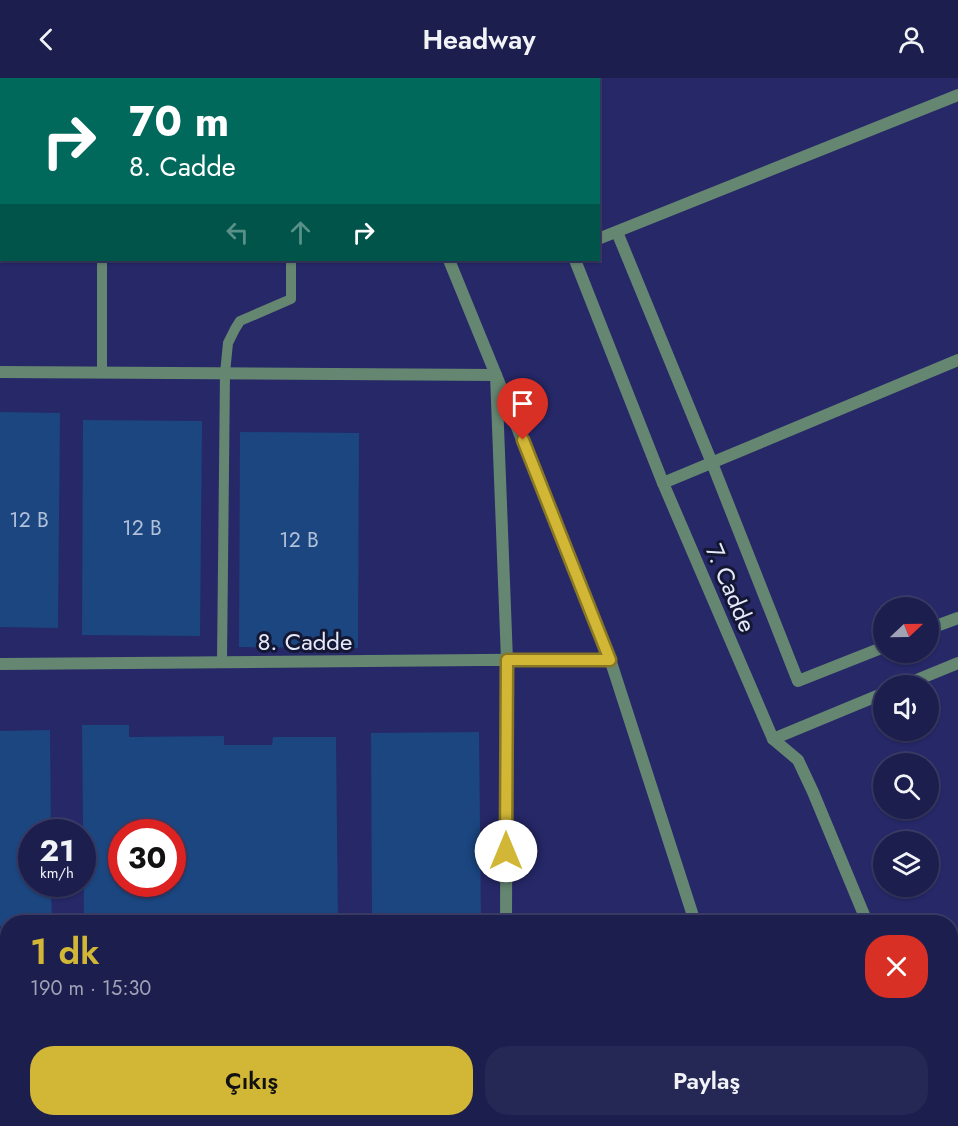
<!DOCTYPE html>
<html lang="tr">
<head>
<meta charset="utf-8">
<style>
  body { margin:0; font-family:Jost,sans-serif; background:#252755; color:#f1f3f6; height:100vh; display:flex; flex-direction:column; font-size:22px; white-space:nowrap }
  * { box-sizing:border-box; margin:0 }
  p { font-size:20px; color:#a0a2b6 }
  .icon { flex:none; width:33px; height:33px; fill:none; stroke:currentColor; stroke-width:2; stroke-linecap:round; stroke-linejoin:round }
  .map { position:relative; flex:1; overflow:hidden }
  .panel { position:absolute; left:0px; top:837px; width:958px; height:212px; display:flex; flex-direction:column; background:#1c1e4e; border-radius:24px 24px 0 0; box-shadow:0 2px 4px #0004,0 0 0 2px #3a3c66 }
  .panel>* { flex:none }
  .banner { position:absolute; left:0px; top:0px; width:600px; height:183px; box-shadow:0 2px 4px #0004,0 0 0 2px #3a3c66; background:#00695c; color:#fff; overflow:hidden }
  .needle { width:39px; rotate:68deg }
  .fabs { position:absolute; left:873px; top:519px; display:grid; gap:12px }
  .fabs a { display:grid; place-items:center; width:66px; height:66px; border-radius:50%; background:#1c1e4e; box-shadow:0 2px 4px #0004,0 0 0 2px #3a3c66; font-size:30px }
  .speed { position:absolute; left:18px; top:741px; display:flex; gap:12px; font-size:30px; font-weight:700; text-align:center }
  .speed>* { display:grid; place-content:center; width:78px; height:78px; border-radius:50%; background:#1c1e4e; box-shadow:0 2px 4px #0004,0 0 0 2px #3a3c66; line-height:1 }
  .speed small { font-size:15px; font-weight:400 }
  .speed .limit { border:9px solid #d22; background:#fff; color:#111 }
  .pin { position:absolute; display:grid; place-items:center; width:51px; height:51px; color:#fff; margin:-62px -26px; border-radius:50% 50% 50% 0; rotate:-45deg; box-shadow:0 0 6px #0007 }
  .pin .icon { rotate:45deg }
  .me { position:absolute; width:66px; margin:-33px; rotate:0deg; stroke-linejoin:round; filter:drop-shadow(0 0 4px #0008) }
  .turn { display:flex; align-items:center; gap:21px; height:126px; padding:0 30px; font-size:27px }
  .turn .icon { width:78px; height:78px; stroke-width:2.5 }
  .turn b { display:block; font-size:42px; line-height:51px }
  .lanes { display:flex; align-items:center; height:57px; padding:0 30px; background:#0003; justify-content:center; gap:30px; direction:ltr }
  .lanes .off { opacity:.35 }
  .round { display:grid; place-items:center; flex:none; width:63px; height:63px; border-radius:24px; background:#252755 }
  .overview { display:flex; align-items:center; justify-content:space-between; height:102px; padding:0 30px }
  h1 { font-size:36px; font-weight:600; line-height:45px; color:#d2b736 }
  .button { display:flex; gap:12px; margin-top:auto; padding:12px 30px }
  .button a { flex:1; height:69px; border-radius:24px; background:#d2b736; color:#111; font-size:24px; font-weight:600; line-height:69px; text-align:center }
  .button a+a { background:#252755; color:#f1f3f6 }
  header { display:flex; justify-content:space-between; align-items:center; height:78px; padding:0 30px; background:#1c1e4e; font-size:27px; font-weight:600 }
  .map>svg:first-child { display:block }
  .building { fill:#1b4680; fill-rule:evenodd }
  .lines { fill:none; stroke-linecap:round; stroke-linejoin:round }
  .service { stroke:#658671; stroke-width:10 }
  .minor { stroke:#658671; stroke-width:12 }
  .tertiary { stroke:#658671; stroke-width:12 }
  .route-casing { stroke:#887723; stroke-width:15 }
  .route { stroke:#d2b736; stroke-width:10 }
  .labels { text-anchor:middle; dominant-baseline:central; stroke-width:6; stroke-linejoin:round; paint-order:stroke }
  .number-label { font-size:21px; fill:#b2c0da }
  .street-label { font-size:24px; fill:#e5e9f8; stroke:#141733 }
</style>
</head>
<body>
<header><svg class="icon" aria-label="back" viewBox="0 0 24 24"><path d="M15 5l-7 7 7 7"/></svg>Headway<svg class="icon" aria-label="person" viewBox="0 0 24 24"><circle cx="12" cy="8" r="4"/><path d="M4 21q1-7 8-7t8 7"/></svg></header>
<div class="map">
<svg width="958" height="1048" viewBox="0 0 958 1048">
  <rect width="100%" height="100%" fill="#262868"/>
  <path class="building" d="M0,334L60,335L58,550L0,549Z
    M83,342L202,343L200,558L82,557Z
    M240,354L359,355L358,570L239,569Z
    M82,647H129V659L224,658V667H272L273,659H336L338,844H84ZM122,754H172V806H122Z
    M50,652L51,754H32V806H51L52,844H8V848H0V653Z
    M479,654L481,844H372L371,655Z
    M0,900H8V1041H60V1048H0Z
    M84,1041H193V1048H84Z
    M229,1041H340V1048H229Z
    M373,1041H482V1048H373Z"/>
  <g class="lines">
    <path class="service" d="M102,295V182
      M222,584L225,295L228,265L235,251L240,243L291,221V182"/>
    <path class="minor" d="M0,106H2
      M449,182L496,297L507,582L506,844
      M0,294L496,297
      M663,405L958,282
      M0,586L610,581
      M902,608L958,585
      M773,661L884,615
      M951,862L958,859
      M506,1048V1041"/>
    <path class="tertiary" d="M617,154L712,385L798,603L884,569
      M598,161L958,17
      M575,182L663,405L773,661L798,682L813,714L867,844
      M496,297L610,581L695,844
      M928,551L958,540
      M758,1041L760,1048
      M777,1041L782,1048
      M943,1041L946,1048
      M559,1048L578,1041"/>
  </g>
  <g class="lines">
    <defs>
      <path id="route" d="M506,773L507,582H610L523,362"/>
    </defs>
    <use href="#route" class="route-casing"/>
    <use href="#route" class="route"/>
  </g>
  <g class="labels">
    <g class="number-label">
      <text x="29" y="442">12 B</text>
      <text x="142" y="450">12 B</text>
      <text x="299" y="462">12 B</text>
    </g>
    <g class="street-label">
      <text transform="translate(731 510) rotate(67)">7. Cadde</text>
      <text x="305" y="563">8. Cadde</text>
    </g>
  </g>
</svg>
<div class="fabs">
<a><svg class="needle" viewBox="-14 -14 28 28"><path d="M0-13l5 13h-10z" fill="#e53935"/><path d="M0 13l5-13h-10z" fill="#a0a2b6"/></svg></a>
<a><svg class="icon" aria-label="sound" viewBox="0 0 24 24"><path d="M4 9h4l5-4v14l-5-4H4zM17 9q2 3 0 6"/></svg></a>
<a><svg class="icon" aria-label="search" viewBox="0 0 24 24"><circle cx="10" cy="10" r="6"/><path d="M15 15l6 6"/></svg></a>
<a><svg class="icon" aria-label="layers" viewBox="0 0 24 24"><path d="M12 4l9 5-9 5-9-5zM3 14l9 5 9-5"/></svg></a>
</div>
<div class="speed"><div>21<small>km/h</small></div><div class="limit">30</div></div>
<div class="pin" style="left:523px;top:362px;background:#d93025"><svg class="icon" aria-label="arrive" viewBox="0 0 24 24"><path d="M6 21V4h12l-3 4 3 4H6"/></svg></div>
<svg class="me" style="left:506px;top:773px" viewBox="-20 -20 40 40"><circle r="19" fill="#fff"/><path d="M0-13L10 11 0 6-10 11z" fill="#d2b736"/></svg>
<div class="banner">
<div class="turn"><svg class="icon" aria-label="right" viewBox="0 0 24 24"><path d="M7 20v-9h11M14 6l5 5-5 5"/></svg><div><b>70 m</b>8. Cadde</div></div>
<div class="lanes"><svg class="icon off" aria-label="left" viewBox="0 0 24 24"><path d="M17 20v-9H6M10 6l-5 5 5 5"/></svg><svg class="icon off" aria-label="ahead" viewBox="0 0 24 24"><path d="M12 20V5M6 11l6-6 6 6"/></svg><svg class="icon" aria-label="right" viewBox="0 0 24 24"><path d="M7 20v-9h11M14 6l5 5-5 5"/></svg></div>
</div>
<section class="panel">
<div class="overview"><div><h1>1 dk</h1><p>190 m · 15:30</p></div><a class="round" style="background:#d93025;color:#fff"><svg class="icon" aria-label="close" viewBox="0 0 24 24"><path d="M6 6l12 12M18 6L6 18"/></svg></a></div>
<div class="button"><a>Çıkış</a><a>Paylaş</a></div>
</section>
</div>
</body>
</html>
